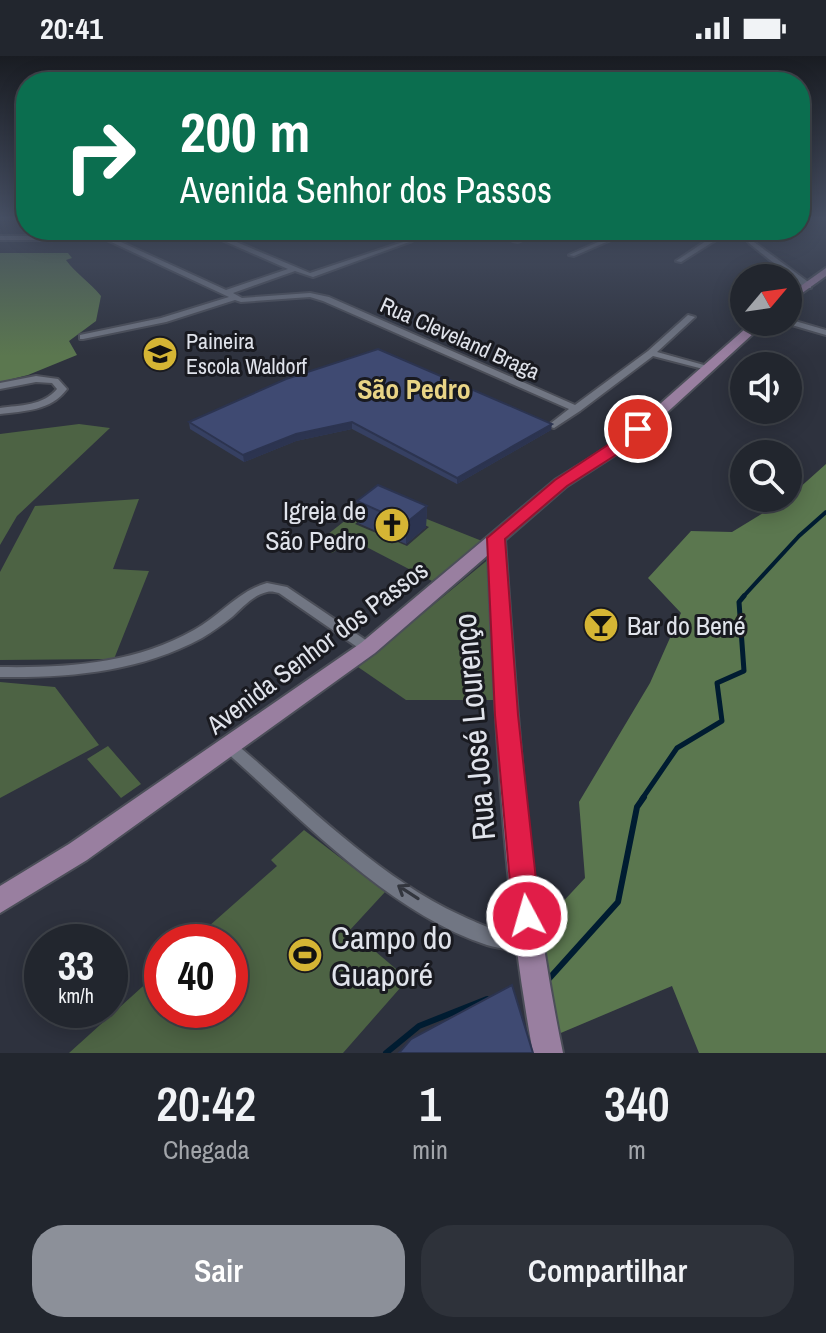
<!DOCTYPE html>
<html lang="pt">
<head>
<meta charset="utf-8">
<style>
  body { margin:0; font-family:"Archivo Narrow",sans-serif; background:#2e323a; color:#f1f3f6; height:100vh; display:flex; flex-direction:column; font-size:30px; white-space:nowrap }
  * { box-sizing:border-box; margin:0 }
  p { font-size:26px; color:#a2a5aa }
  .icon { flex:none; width:44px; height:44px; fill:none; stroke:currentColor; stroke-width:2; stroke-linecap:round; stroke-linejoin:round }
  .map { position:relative; height:997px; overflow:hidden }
  .sheet { display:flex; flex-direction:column; background:#22262e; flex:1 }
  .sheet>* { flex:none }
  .guide { position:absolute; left:16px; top:16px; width:794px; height:168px; border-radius:32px; box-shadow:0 4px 20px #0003,0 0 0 2px #3f434a; background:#0b6e4f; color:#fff; overflow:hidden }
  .needle { width:52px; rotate:61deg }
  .controls { position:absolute; left:730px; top:208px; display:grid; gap:16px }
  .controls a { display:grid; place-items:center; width:72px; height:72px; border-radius:50%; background:#22262e; box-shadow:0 4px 20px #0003,0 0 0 2px #3f434a; font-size:40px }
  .speed { position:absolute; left:24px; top:868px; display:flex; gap:16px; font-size:40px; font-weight:700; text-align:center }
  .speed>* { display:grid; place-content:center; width:104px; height:104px; border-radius:50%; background:#22262e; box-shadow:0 4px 20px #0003,0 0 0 2px #3f434a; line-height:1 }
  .speed small { font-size:20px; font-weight:400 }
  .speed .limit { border:12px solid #d22; background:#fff; color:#111 }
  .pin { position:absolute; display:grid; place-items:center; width:68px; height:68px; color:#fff; margin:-34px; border:4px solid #fff; border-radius:50%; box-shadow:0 2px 8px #0007 }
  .me { position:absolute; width:88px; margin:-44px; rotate:354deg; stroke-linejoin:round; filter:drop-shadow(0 0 6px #0008) }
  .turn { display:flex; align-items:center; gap:28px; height:168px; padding:0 32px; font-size:36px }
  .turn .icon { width:104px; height:104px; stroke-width:2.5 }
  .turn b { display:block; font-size:56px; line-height:68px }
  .eta { display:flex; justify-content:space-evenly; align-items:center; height:136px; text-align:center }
  .eta b { font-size:48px; font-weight:600; line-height:56px }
  .action { display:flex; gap:16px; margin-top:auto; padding:16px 32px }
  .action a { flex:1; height:92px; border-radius:32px; background:#8c9099; color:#fff; font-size:32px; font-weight:600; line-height:92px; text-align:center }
  .action a+a { background:#2e323a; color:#f1f3f6 }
  .status { display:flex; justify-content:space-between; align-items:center; height:56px; padding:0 40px; background:#22262e; direction:ltr }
  .status svg { height:22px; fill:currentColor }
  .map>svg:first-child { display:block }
  .green { fill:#4d6344 }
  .forest { fill:#5b774f }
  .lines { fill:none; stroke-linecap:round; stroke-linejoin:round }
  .stream-far2 { stroke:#001c31; stroke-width:4 }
  .stream-far1 { stroke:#001c31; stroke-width:5 }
  .stream { stroke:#001c31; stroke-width:6 }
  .street-casing { stroke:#4b4e58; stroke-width:4 }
  .secondary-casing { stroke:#4b4e58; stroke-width:4 }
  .street { fill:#717683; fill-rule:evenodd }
  .secondary { fill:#997fa0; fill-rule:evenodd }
  .wall { fill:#364062 }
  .shaded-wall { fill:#2c3450 }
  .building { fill:#3f4a72; stroke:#2c3450; stroke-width:2 }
  .oneway { stroke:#33363e }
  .route { fill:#e11d48; stroke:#92132f; stroke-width:2 }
  .labels { text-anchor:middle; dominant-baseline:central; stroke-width:6; stroke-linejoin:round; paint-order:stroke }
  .far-street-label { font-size:22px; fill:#e0e3eb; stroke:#191a20 }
  .far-poi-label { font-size:22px; fill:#e0e3eb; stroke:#191a20; text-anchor:start }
  .poi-label { font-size:26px; fill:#e0e3eb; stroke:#191a20; text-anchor:end }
  .street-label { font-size:26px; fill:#e0e3eb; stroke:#191a20 }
  .far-district-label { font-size:28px; font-weight:bold; fill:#e9d486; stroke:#191a20 }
  .near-street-label { font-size:32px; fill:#e0e3eb; stroke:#191a20 }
  .near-poi-label { font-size:32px; fill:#e0e3eb; stroke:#191a20; text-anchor:start }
</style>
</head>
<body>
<div class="status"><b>20:41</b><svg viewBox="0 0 49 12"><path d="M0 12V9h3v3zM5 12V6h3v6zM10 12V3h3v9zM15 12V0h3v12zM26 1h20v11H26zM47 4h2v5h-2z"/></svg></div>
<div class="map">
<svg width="826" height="997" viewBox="0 0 826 997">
  <rect width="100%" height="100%" fill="#2e323e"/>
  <path class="green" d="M79,368L110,372L17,460L0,489V378Z
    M375,441L383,445L355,468L407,490L429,471L380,450L384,446L482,485L432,525L353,484L332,497L318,486Z
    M139,443L113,513L149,515L114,603L0,604V516L35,450Z
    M490,502L499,644H406L358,611Z
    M0,626L55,631L99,689L0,742Z
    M108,690L141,728L121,742L87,703Z
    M304,774L385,836L350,874L408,923L343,997H69L162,913V954H230V886H191L277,810L271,804Z"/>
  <path class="forest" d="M0,197H68L72,202L66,204C76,218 90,226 101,240L96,265L69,285L77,299L28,319L0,326Z
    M826,408V997H699L672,930L556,979L532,879L585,822L579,746L650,627L681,557L648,522L691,475L732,476L788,442Z"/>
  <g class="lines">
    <path class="stream-far2" d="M742,542L799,480L826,456"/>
    <path class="stream-far1" d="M642,743L677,692L722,665L717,627L744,615L739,546L744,540"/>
    <path class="stream" d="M546,926L618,846L637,751L644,741
      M386,997L419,970L487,943"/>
    <defs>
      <path id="street" d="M87,174H101L99,176L226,234L288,213L199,174H208L310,217L412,183V185L313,221L295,215L233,237L242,242L310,237L329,241L575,349L648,295L688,259L695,261L657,296L711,311L707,314L653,300L580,355L554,372L551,371V367L569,353L323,245L310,241L241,246L235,244L166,266L83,283H80V279L161,262L229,241L92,177L53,184H0V180H53Z
        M537,174H546L518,186L513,185Z
        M625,174H634L574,200L569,199Z
        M739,174H745L754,186L811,228V232H805L750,188L743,180L716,184L681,206L676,205L712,181L741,176Z
        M788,263L826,274V279L785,267L788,266Z
        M36,320L58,323L67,333C51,355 24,355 0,358V352C20,349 43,350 57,333L52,327L36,326L0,333V327Z
        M267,527L287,531L373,589L375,592L373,595H363L279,537C274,536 272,535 267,536C253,539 242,552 232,561C223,568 212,576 202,582C139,616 70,622 0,621V611C67,612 134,608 194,574C220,560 238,535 267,527Z
        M230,685L235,687C305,746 376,820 460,859C471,864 483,870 494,873C508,876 523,876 537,882L539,888L537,894L530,897C516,894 501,893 487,889C389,857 301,762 225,695L222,691L225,687Z"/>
      <path id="secondary" d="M826,212V220L788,247V239Z
        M753,266H766L662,361L618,397L567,430L505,484C517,656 528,829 563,997H533C503,833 495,665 488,499L375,597L87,804L0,857V830L69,788L361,587L555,424L608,391L652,355Z"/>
    </defs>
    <use href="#street" class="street-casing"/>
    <use href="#secondary" class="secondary-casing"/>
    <use href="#street" class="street"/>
    <use href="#secondary" class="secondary"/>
  </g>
  <path class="wall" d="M286,323L551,374L457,428L352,373L296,385L244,406L190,373L189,366Z
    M357,445L427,450L426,471L406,488L358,467Z"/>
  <path class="shaded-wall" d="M352,366V373L296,385L244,406L243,399L296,378Z
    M552,368L551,374L457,428V422Z
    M427,450L426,471L406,488V467Z"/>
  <path class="building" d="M378,293L552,368L457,422L352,366L296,378L243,399L189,366L286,323Z
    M378,429L427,450L406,467L357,445Z
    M512,929L533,997H399L411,983Z"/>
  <defs><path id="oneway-shaft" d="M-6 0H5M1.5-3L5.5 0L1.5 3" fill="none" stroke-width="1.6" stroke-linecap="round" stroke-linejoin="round" transform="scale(2)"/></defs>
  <use class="oneway" href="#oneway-shaft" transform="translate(408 836) rotate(-147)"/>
  <linearGradient id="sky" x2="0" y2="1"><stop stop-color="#191c22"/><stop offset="0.54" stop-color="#464f63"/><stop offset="1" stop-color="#464f63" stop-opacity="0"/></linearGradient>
  <rect width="826" height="300" fill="url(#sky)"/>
  <path class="route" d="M638,369L645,373L619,397L567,430L505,483L518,659L540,860L536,869L527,872L517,869L513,860L495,659L487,482L555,424Z"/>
  <defs>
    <symbol id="school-disc" viewBox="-11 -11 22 22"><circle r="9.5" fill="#d5b534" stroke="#191a20"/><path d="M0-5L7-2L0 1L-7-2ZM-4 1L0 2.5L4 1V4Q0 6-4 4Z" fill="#111"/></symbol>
    <symbol id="church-disc" viewBox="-11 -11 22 22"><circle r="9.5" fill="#d5b534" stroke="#191a20"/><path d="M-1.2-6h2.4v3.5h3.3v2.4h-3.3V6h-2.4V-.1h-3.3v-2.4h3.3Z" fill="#111"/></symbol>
    <symbol id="bar-disc" viewBox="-11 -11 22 22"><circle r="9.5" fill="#d5b534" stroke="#191a20"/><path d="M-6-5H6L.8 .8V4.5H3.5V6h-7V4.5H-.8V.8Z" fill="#111"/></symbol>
    <symbol id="stadium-disc" viewBox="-11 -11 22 22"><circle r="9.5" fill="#d5b534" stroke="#191a20"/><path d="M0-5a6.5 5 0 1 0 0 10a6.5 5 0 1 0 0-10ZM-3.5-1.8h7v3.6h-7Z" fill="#111"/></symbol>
  </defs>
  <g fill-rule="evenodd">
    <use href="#school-disc" x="140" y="278" width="40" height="40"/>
    <use href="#church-disc" x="372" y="449" width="40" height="40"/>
    <use href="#bar-disc" x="581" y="549" width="40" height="40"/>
    <use href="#stadium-disc" x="285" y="879" width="40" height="40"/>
  </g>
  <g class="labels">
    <g class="far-street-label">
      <text transform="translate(460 282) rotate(24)">Rua Cleveland Braga</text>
    </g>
    <g class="far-poi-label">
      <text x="186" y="285">Paineira<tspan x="186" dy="25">Escola Waldorf</tspan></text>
    </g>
    <g class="poi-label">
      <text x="366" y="454">Igreja de<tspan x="366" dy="30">São Pedro</tspan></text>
      <text x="627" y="569" text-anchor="start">Bar do Bené</text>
    </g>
    <g class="street-label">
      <text transform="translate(317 591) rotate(-37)">Avenida Senhor dos Passos</text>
    </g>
    <g class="far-district-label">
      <text x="414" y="333">São Pedro</text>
    </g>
    <g class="near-street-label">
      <text transform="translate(474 671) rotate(-95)">Rua José Lourenço</text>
    </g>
    <g class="near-poi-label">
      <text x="331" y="881">Campo do<tspan x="331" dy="37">Guaporé</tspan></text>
    </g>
  </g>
</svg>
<div class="controls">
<a><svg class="needle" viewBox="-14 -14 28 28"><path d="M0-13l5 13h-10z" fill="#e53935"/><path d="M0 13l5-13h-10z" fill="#a2a5aa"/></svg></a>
<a><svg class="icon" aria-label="sound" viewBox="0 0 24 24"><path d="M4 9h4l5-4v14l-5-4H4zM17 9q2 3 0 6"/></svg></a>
<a><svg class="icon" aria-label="search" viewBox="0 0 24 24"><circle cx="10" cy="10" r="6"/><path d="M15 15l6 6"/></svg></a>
</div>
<div class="speed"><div>33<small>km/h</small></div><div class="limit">40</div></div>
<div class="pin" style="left:638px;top:373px;background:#d93025"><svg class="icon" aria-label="arrive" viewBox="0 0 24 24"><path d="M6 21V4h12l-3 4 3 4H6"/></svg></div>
<svg class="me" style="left:527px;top:860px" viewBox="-20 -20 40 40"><circle r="17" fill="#e11d48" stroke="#fff" stroke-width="3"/><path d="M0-11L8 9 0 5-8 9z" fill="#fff"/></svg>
<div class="guide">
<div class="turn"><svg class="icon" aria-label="right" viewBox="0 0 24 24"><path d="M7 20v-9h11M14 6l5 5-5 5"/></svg><div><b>200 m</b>Avenida Senhor dos Passos</div></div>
</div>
</div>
<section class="sheet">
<div class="eta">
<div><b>20:42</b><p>Chegada</p></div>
<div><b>1</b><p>min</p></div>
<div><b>340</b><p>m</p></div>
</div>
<div class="action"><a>Sair</a><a>Compartilhar</a></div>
</section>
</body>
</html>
